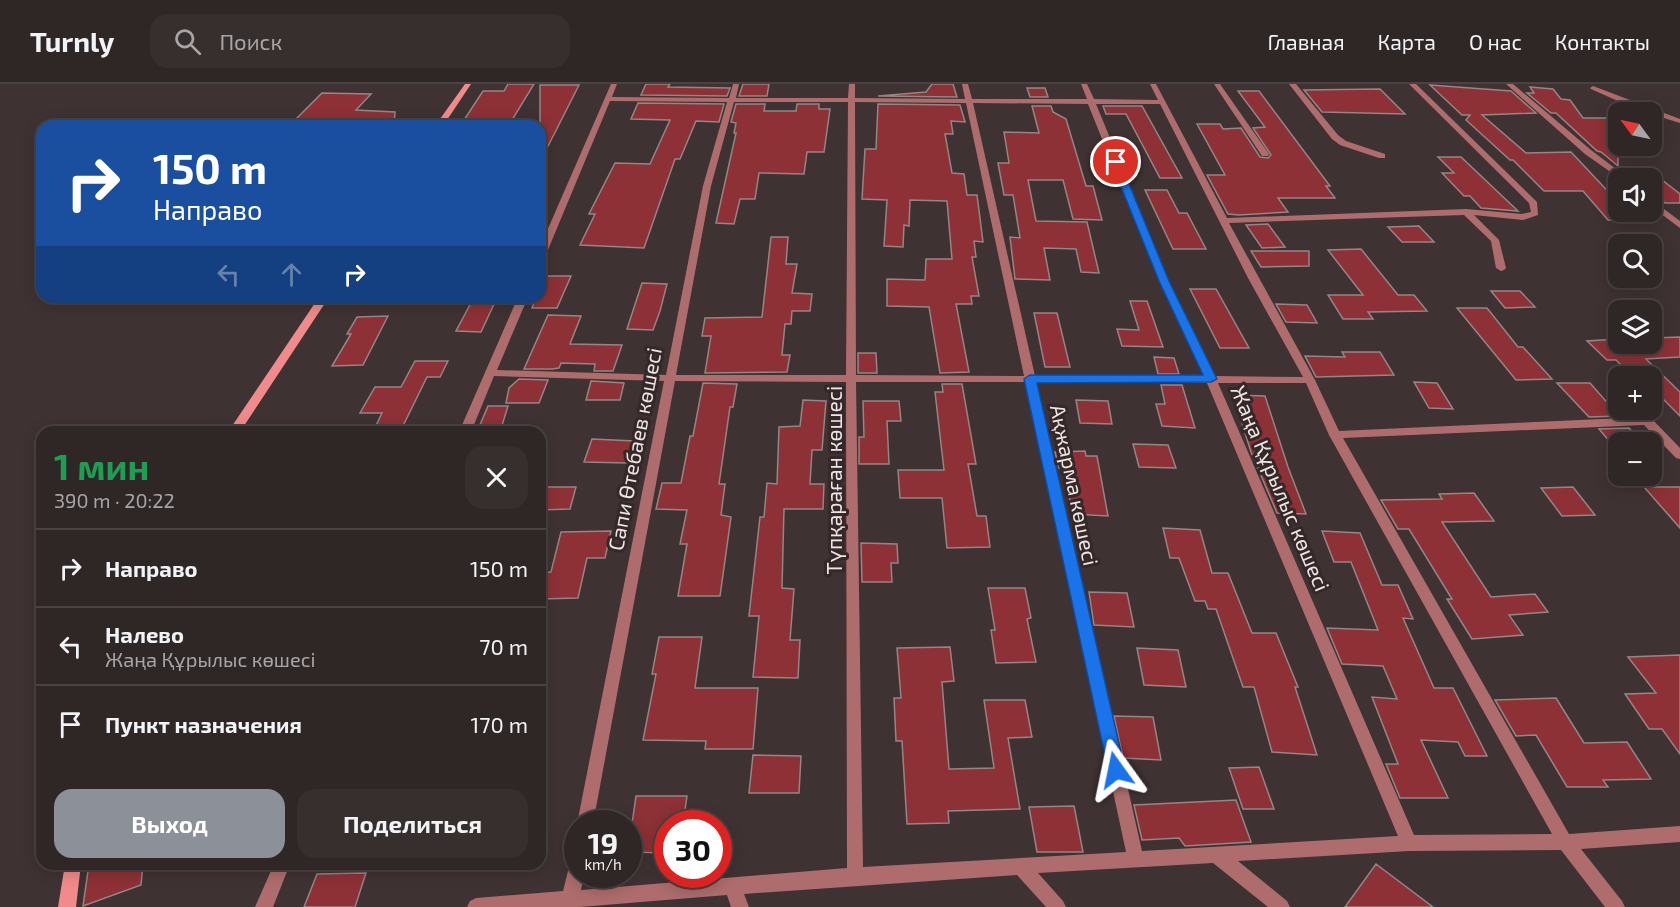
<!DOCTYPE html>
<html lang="ru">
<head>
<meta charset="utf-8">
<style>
  body { margin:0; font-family:"Exo 2",sans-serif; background:#372e2e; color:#f1f3f6; height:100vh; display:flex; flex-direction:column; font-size:22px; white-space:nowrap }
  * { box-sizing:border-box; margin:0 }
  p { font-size:20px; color:#a7a5a7 }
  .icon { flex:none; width:33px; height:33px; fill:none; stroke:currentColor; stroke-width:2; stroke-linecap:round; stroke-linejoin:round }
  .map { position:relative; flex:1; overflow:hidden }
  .details { position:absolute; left:36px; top:342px; width:510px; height:444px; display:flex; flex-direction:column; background:#2f2626; border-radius:18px; box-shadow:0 3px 15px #0003,0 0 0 2px #4a4343 }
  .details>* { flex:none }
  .hud { position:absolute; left:36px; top:36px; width:510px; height:183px; border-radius:18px; box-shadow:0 3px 15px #0003,0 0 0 2px #4a4343; background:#1a4fa0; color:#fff; overflow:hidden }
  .needle { width:39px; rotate:303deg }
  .fabs { position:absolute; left:1608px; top:18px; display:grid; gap:12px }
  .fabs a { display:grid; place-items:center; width:54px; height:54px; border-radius:12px; background:#2f2626; box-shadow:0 3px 15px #0003,0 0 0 2px #4a4343; font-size:30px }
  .speed { position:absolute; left:564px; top:726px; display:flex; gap:12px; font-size:30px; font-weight:700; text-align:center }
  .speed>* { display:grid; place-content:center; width:78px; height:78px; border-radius:50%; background:#2f2626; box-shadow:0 3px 15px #0003,0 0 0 2px #4a4343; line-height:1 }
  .speed small { font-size:15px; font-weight:400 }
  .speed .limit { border:9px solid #d22; background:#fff; color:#111 }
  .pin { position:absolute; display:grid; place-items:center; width:51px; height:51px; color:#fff; margin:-26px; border:3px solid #fff; border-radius:50%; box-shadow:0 2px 6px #0007 }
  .me { position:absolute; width:66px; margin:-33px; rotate:348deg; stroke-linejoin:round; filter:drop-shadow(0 0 4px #0008) }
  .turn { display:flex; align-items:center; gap:21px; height:126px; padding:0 18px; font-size:27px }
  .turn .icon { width:78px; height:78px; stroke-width:2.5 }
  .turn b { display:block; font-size:42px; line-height:51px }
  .lanes { display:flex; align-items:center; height:57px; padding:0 18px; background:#0003; justify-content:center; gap:30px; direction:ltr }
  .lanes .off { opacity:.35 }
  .round { display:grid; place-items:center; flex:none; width:63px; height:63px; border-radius:18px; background:#372e2e }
  .head { display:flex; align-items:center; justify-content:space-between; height:102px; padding:0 18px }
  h1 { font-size:36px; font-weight:700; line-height:45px; color:#1e9e55 }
  .primary-button { display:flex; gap:12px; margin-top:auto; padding:12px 18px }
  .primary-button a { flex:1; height:69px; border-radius:18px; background:#8c9099; color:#fff; font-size:24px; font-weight:700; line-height:69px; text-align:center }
  .primary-button a+a { background:#372e2e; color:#f1f3f6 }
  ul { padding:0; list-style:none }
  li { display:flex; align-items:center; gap:18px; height:78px; padding:0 18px; border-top:2px solid #4a4343 }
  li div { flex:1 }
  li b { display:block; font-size:22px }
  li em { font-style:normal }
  header { display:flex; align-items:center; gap:36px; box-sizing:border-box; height:84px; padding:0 30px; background:#2f2626; border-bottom:2px solid #4a4343 }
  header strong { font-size:28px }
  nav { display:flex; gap:33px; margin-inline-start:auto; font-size:21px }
  .search { width:420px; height:54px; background:#372e2e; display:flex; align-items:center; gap:15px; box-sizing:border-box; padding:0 21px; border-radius:18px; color:#a7a5a7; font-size:22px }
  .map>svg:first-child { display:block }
  .building { fill:#8d3136; stroke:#958585; stroke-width:1.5 }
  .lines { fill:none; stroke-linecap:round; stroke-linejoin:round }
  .street { fill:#ae6d6c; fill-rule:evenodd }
  .secondary { fill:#f18a8a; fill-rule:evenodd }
  .route { fill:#1a73e8; stroke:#114b97; stroke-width:1.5 }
  .labels { text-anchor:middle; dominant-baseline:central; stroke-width:6; stroke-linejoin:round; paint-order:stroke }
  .street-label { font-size:21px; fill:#eee6e5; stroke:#352828 }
</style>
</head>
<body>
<header>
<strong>Turnly</strong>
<div class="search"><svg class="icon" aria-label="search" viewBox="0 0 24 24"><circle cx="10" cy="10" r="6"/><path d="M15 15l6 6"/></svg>Поиск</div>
<nav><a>Главная</a><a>Карта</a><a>О нас</a><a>Контакты</a></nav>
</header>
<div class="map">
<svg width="1680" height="823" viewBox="0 0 1680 823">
  <rect width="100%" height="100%" fill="#3f3232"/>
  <path class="building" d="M508,0H534L512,36H464L483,7H504Z
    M646,0H670L668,3L730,4L727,12L641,11Z
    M743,0H769L767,12H739Z
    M932,0H953L957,13L878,12L926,8Z
    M540,1H579L540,78Z
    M1430,1L1511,7L1536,29L1482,31L1526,69L1571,68L1618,118V128H1627L1636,137L1608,136L1583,107H1544L1513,76H1510L1466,36L1470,31H1462Z
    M1530,3L1553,5L1561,15L1570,16L1583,34H1618V82L1601,68L1597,67L1556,29H1551L1527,9H1534Z
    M1027,4H1045L1048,13H1030Z
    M1380,5L1405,30L1322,28L1304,6Z
    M1238,7H1259L1330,102H1326L1335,114H1278L1288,128L1239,131L1228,130L1207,91H1225L1197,40H1220L1223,45L1241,44L1260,73L1268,74L1271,71L1253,44L1265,43Z
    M322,9L371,10L356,26L395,28L394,42H289Z
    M638,19L724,20L719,38L696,37L680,75H675L644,164L580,161L595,130H589L615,79L650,80L670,36L631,35Z
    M736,20H765L764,27H796L797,20H819V25H830L824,68H807L804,90L759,89L755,115H740L734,140L716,139L736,49H734L736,39L731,38Z
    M878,20L960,21L965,38L951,37L953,50H945L952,89L964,90L967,111H977L983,158L974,157L976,173H972L979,212H971L972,220H956L969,288L940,289L929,223L887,222V195L925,196L926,175H952L947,117L910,116L909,142L904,141L903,163L884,162L887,116L862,115L865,65H876Z
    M1032,22H1051L1053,28L1066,35L1086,102H1093L1102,136L1073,135L1063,96H1028L1036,137L1087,138L1099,189L1081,188L1076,165L1044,164L1050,196L1015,195L1010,153L1020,154L1013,111H1004L998,79H1009L1004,48L1039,49Z
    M1103,22H1142L1182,94H1160L1126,30H1106Z
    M1438,73H1461L1518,127L1481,124L1470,112H1464L1442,89H1454Z
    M1652,88L1680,110V119H1665L1652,108Z
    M1145,106H1167L1179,129H1187L1206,165H1173Z
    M1268,140L1285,163L1262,164L1246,141Z
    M1419,142L1434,158H1402L1388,143Z
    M771,153H788L786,180H797L792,209L812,210L810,227H792L791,240H785L782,271H790L787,288L705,289L711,252H702L705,234L762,233Z
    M1361,165L1398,211H1414L1427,227L1368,228L1373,235H1343L1328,211H1363L1328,166Z
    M1251,167H1309V182L1261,183Z
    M545,192H571L557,224H532L536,213H540V204Z
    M642,199L667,200L660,227L653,246L627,245Z
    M1190,205H1216L1249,264H1220Z
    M1491,207H1520L1535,223L1505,224Z
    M472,217L495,218L481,248L456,247Z
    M1130,217H1147L1163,263L1122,262L1117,245L1139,246Z
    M1276,220L1307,221L1317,239L1286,238Z
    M1457,224H1487L1518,263H1523L1552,295L1516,296Z
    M1034,229H1057L1070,283H1045Z
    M548,231L581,232L570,260L622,261L613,287H594L595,280L561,279L559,284L552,285H524Z
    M388,232L363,281L332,282L351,250H347L357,233Z
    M1680,253V273L1646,275L1680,308V332L1652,304V292H1632L1616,276H1607L1587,257L1618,255V260H1652V254Z
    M1342,268H1380L1394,291L1316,293L1305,272L1345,273Z
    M858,269H876L877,289H858Z
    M1154,273L1174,274L1179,290H1158Z
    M415,277H448L440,293H427L400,348H373L382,329H360L375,303H401Z
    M519,295L548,296L539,319H506L509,304Z
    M591,297L624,299L620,316H586Z
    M1414,298L1437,299L1453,325L1429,324Z
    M703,299L737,300L733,323H730L719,400H725L721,431L731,433L720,512H678L687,460H680L687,426L656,425L662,399H681L690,352H693Z
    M1557,299H1590L1619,332L1589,333Z
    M942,300H962L976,380H968L977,432H986L990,463L947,464L942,414H900L898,386H944L935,308H943Z
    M1161,301H1182L1195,344L1162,342L1156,320H1165Z
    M1233,311L1265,312L1288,383L1306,430L1277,429L1251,368Z
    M803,316L826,317L822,366H812L810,400H824L823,425H784L782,504L794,505L790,556H800L798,594L753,593L759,532H749L760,433H764L767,399L777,400L779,343L800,342Z
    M1076,316L1108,317L1112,340L1080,339Z
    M863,317H899L901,337H887L889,380H859V353H864Z
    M488,322H508L500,348H477Z
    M1629,344L1641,358H1610L1599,345Z
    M592,355L634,357L627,379L584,378Z
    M1133,360L1168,361L1176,384L1139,383Z
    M1085,367L1086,372H1097L1108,432L1072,430L1065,384H1059L1055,368Z
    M540,403H576L570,425L540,426Z
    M1573,403L1595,431L1562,432L1541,404Z
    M1644,403H1680V444Z
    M1474,409L1494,437L1442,438L1491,513L1535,510L1548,528L1509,531L1523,551L1472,555L1447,515H1452L1409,445H1398L1381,416L1442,415L1439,410Z
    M1163,444L1200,446L1212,489H1228L1252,549H1276L1298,603H1295L1317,671L1272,668L1254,603H1243L1216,525H1208L1205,517H1195L1179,474H1170Z
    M611,447L605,474H587L578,514L540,515L543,489L551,488L561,448Z
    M1322,447L1360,449L1382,501H1398L1413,535L1403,534L1434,604H1453L1487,672H1465L1458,658L1421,656L1448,714H1400L1386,680H1398L1372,613L1397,615L1383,582L1342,580L1327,544L1378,546L1351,478H1334Z
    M861,459L897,460L898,479H891L892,498H862Z
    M988,504H1025L1031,534L1027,535L1036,578L996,579L991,546H995Z
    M1089,508L1127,509L1134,543L1094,541Z
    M659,553H702L695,604H758L753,665H705L706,657L643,656L656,590H652Z
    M950,563L954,597L942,598L949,685L994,684L984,616H1025L1032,653L1008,654L1020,725L948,727L949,739L907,740L902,657H896L894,614H901L897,564Z
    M1137,564L1178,566L1186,603L1144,601Z
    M1680,571V670L1662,645H1649L1625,610L1656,609L1628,573Z
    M1556,614L1584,659L1627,658L1651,695L1603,696L1608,703H1567L1536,651L1516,652L1495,616Z
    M1114,632L1153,633L1161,676L1123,674Z
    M753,671L801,672L799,709H749Z
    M1259,683L1274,725H1243L1229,684Z
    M636,712H687L683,740H668V769L628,768Z
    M1236,716L1251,758L1185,762L1179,754L1142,756L1134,721Z
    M1074,722L1083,768H1037L1029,723Z
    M89,780H143L141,801L83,822Z
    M1376,780L1433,823H1345Z
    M366,789L355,823H304L317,790Z"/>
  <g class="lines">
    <path class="street" d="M611,0H617L612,13L729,14L733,0H739L736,14H848L849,0H855V14L965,15L962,0H968L972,15H1087L1081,0H1087L1094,15L1158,16L1150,0H1156L1227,134L1466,125L1522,130L1531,128L1529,119L1409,0H1416L1537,118L1538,131L1523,136L1474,131L1499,156L1506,184L1504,186L1501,187L1496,184L1491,157L1464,131L1229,139L1315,296L1339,347L1647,333L1651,334L1680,364V375L1676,374L1644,341L1343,354L1569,750L1680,742V758L1581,765L1622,817L1625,823H1605L1561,766L1409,767L1238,777L1287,817L1290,823H1268L1213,779L1038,789L1063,817L1066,823H1046L1017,791L744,810L749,823H731L727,811L580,823H467L470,817L476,814L563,807L572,771L578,769V790H584L581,806L847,784L846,298L675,297L593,740H577L664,297L494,292L471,348H459L518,213H528L497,286L666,291L703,102L727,18L610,17L545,173L540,176V163ZM734,18H848L846,291H676L711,102ZM855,18L966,19L1024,292L856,291ZM973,19L1088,20L1159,197L1204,292H1035ZM1096,20H1160L1248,194L1303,293L1215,292L1169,197ZM856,298H1025L1126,768L863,783ZM1036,298L1207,299L1398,752L1142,767ZM1218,299H1306L1329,351L1552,750L1414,751Z
      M1214,0H1220L1269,70L1268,72H1262Z
      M1289,0H1296L1338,51L1346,57L1385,70V74H1379L1340,61L1332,55Z
      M1506,0H1513L1591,66L1628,94H1619L1585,70Z
      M1593,2L1680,35V39L1638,26L1591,5L1590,4Z
      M1652,116L1680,137V144L1652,123Z
      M274,780H290L273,823H255Z"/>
    <path class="secondary" d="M465,0H471L443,42H435Z
      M319,213H329L240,348H228Z
      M65,780H81L76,823H58Z"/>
  </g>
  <path class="route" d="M1113,76L1120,78L1169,197L1217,295L1211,298L1037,299L1125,686L1122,692L1116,694L1110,692L1108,686L1024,295L1030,291H1203L1159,197L1111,78Z"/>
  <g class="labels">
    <g class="street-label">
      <text transform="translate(634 365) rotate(-79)">Сапи Өтебаев көшесі</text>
      <text transform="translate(833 396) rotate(-90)">Түпқараған көшесі</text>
      <text transform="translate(1075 401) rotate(78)">Ақжарма көшесі</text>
      <text transform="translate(1281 404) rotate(67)">Жаңа Құрылыс көшесі</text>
    </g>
  </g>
</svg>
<div class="fabs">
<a><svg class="needle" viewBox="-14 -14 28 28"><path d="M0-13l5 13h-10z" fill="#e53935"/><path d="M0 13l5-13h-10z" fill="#a7a5a7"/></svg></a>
<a><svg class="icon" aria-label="sound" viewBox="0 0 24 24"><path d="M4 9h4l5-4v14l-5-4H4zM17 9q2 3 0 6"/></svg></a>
<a><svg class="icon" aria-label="search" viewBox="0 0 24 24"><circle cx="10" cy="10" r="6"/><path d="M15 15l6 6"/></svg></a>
<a><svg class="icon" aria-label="layers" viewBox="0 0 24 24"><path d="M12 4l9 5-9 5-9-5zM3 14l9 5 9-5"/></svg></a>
<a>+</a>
<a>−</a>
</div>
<div class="speed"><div>19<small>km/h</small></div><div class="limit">30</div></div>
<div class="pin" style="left:1116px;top:78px;background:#d93025"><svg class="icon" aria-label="arrive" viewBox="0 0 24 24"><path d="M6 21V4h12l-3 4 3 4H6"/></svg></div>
<svg class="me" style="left:1116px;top:686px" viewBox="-20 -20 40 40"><path d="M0-17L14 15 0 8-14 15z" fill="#1a73e8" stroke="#fff" stroke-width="4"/></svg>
<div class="hud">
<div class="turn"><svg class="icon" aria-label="right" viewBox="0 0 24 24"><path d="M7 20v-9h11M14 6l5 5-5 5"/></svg><div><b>150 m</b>Направо</div></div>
<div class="lanes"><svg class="icon off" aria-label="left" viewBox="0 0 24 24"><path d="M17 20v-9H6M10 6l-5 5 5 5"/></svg><svg class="icon off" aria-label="ahead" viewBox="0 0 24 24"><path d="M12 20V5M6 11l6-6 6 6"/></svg><svg class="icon" aria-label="right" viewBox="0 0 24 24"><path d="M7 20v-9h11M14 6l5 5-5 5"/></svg></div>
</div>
<section class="details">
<div class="head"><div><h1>1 мин</h1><p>390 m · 20:22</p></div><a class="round"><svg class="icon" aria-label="close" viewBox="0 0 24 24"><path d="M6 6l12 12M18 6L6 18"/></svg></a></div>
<ul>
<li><svg class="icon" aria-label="right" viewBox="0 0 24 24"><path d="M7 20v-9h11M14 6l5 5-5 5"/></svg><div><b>Направо</b></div><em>150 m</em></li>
<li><svg class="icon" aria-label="left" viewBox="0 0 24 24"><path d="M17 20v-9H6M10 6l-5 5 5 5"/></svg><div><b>Налево</b><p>Жаңа Құрылыс көшесі</p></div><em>70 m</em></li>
<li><svg class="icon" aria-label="arrive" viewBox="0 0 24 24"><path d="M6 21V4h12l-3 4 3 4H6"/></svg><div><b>Пункт назначения</b></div><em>170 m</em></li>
</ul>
<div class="primary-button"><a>Выход</a><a>Поделиться</a></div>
</section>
</div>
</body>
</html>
